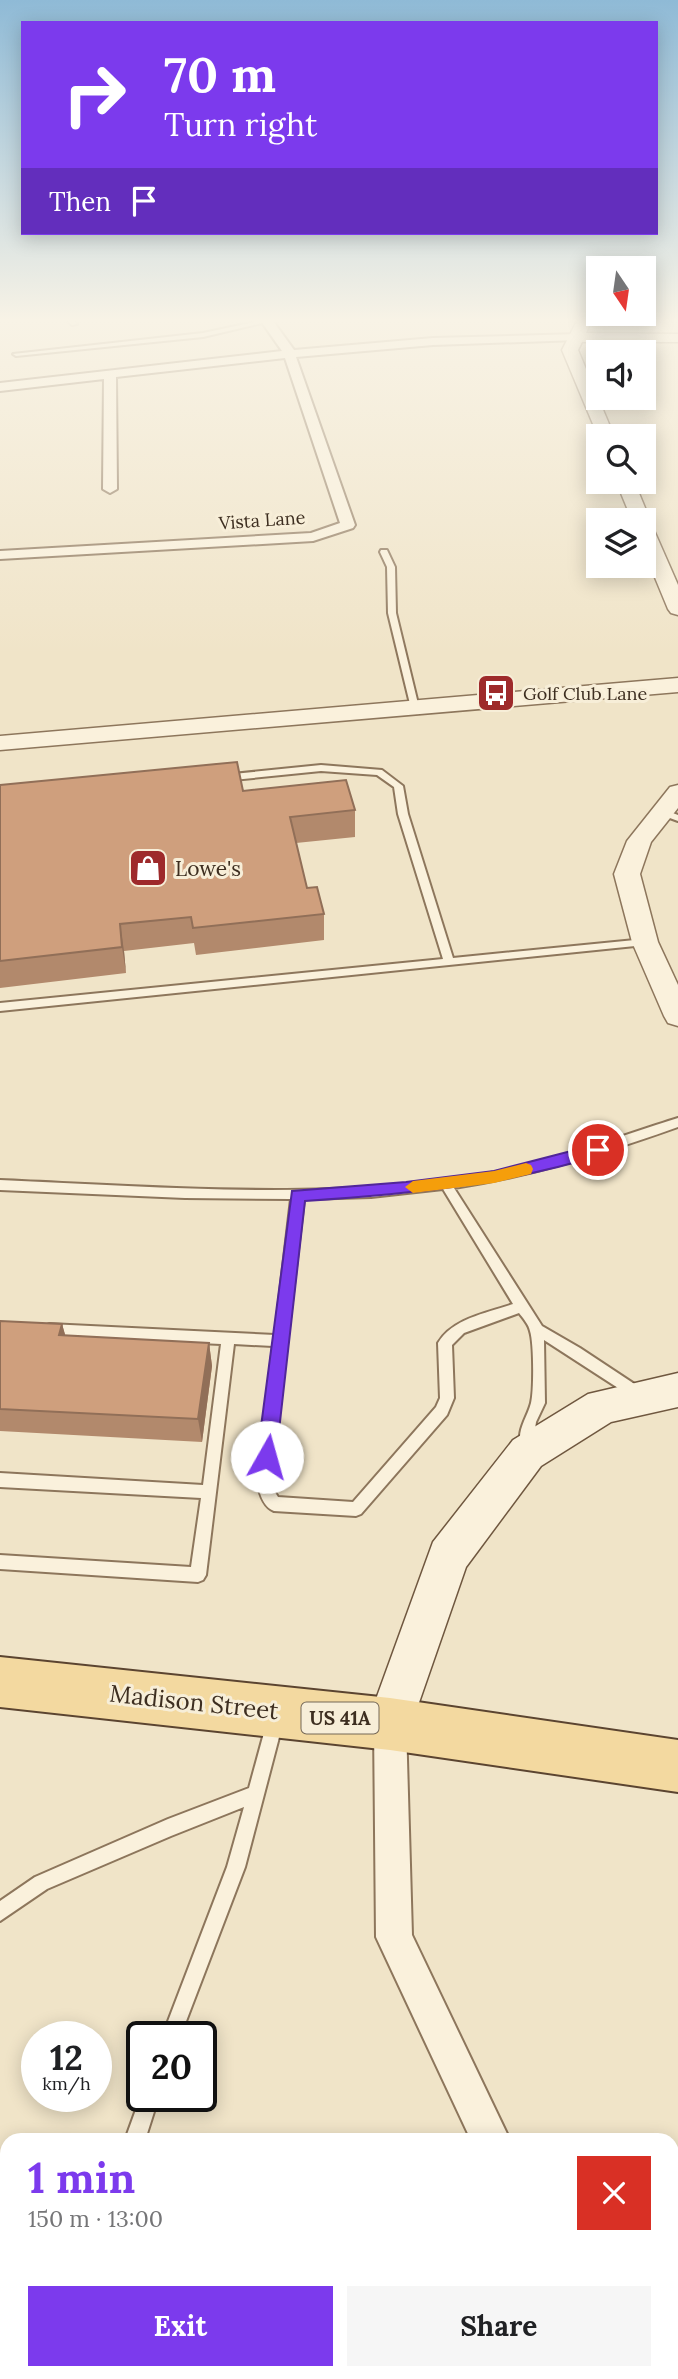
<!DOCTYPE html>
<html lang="en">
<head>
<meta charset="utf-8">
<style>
  body { margin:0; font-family:Lora,serif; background:#f6f6f6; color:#202124; height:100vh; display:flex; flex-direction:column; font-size:26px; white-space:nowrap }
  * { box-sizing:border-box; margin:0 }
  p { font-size:23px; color:#757577 }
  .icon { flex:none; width:38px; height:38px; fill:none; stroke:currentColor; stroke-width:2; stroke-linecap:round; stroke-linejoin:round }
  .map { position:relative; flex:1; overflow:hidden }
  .panel { position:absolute; left:0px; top:2133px; width:679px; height:247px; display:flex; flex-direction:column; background:#fff; border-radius:21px 21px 0 0; box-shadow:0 4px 18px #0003 }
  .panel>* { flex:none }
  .guide { position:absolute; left:21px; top:21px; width:637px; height:214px; border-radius:0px; box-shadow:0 4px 18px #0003; background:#7c3aed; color:#fff; overflow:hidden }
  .needle { width:46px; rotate:167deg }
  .controls { position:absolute; left:586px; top:256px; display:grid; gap:14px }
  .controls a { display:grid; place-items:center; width:70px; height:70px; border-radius:0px; background:#fff; box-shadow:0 4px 18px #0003; font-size:35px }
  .speed { position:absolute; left:21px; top:2021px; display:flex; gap:14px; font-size:35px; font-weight:700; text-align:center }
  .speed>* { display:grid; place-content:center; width:91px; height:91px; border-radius:50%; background:#fff; box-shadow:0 4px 18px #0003; line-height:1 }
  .speed small { font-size:18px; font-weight:400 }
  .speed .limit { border:4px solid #111; border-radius:10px; background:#fff; color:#111 }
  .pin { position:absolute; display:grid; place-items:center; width:60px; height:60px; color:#fff; margin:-30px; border:4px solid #fff; border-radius:50%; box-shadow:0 2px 7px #0007 }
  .me { position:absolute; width:77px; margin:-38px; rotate:7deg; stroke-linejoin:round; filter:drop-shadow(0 0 5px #0008) }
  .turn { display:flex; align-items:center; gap:24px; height:147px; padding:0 28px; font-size:32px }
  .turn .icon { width:91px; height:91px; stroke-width:2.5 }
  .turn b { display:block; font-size:49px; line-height:60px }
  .then { display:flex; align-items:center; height:66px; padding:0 28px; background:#0003; gap:14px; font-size:26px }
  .round { display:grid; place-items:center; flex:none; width:74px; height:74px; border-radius:0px; background:#f6f6f6 }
  .head { display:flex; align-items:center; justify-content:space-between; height:119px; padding:0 28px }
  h1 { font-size:42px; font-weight:700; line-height:52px; color:#7c3aed }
  .primary-button { display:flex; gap:14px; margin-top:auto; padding:14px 28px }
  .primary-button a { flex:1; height:80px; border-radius:0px; background:#7c3aed; color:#fff; font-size:28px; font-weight:700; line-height:80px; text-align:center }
  .primary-button a+a { background:#f6f6f6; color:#202124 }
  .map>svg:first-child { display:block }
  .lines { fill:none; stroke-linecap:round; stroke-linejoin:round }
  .service-casing { stroke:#8d765c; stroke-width:4 }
  .minor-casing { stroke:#8d765c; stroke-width:4 }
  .tertiary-casing { stroke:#8d765c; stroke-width:3 }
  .secondary-casing { stroke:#6f573f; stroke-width:3 }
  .primary-casing { stroke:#5b4430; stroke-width:4 }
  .service { fill:#faf1dc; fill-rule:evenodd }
  .minor { fill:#faf1dc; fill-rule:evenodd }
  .tertiary { fill:#faf1dc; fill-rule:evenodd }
  .secondary { fill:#faf1dc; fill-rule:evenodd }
  .primary { fill:#f3d9a0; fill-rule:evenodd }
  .wall { fill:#b2896c }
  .shaded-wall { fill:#916f58 }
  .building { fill:#cf9f7d; stroke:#916f58; stroke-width:2 }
  .route { fill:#7c3aed; stroke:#51269a; stroke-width:2 }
  .slow { fill:#f59e0b }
  .labels { text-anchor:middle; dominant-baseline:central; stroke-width:6; stroke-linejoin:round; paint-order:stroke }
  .far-street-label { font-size:18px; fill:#3d2e20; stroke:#f7eed8 }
  .far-poi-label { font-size:18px; fill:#3d2e20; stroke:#f7eed8; text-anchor:start }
  .shield { fill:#f7eed8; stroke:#756857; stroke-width:2 }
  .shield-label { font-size:19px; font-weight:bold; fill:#3d2e20 }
  .poi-label { font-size:21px; fill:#3d2e20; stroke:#f7eed8; text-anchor:start }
  .near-street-label { font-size:24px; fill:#3d2e20; stroke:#f7eed8 }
</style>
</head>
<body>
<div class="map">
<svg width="678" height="2379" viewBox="0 0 678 2379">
  <rect width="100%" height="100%" fill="#f0e4c8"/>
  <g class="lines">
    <defs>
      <path id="service" d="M68,321H74L77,324L72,325Z
        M259,321H271L203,337L16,356L13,354L203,333Z
        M381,550H387L395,567L396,613L419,708L415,711L411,708L388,613L387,567L380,552Z
        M321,765L382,770L403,786L408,814L453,958L645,939L650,942L645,945L0,1011V1003L443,959L398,814L394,787L377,775L321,771L223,781L218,778L223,775Z
        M662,809L678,815V821L659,814L657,812Z
        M678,1118V1127C605,1153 532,1176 454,1188L542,1326L580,1348L642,1389L644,1393L642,1397L637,1399L632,1397L544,1340L545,1403L536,1422L532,1450L527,1451L522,1450C515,1431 527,1419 531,1403C534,1391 534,1343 530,1331C529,1325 523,1318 519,1313L464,1333L452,1345L454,1398L447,1415L361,1514L356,1516L274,1511C263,1507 259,1492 257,1481L273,1346L234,1344L206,1575L203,1580L198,1582L0,1569V1555L191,1567L201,1498L0,1487V1473L203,1485L221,1344L49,1336L44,1334L42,1330L44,1326L49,1324L275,1335L291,1199L185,1198L0,1190V1180C165,1187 334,1202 496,1172C559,1160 617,1137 678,1118ZM443,1189L513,1304C488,1313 453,1318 438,1343L440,1398L436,1407L353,1502L278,1497L273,1489L271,1481L304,1199L371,1197Z
        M275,1714L281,1716L283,1722L245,1867L180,2037H162L227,1867L244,1807L171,1836L47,1889L0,1921V1901L35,1877L168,1819L249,1788L267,1722L269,1716Z
        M142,2093V2096H159L145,2140H125Z
        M60,2373H82L81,2379H59Z"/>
      <path id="minor" d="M261,321H273L294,350L433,338L578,334L584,337L578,340L433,345L296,357L355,525L353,528L313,541L0,559V551L311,533L340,523L285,358L116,377L117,489L110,493L103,489L104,379L0,391V383L282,351Z
        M390,1708L402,1712L406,1724L412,1935L510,2140H471L376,1937L374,1724L378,1712Z
        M582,2373H625L627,2379H584Z"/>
      <path id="tertiary" d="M577,321H591L586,333L678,334V342H582L578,350L614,436H598L562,350Z
        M616,481H634L650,520L648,523L653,528L678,585V615L671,613L668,609L644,551V520H632Z
        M678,678V692L0,750V736Z
        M678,785V808L651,842L640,874L658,942L678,985V1026L668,1023L664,1016L632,942L614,874L627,841L670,787Z"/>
      <path id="secondary" d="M678,1373V1407L611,1422L541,1466L466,1567L406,1740L390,1747L374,1740L367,1724L433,1542L513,1440L588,1394Z"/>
      <path id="primary" d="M0,1657L390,1698L678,1740V1792L390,1750L0,1707Z"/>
    </defs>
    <use href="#service" class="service-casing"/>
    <use href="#minor" class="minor-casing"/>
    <use href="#tertiary" class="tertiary-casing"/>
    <use href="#secondary" class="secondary-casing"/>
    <use href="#primary" class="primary-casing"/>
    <use href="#service" class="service"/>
    <use href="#minor" class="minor"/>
    <use href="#tertiary" class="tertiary"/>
    <use href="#secondary" class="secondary"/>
    <use href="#primary" class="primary"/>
  </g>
  <path class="wall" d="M0,785L243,791L355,810V837L296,843L307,888L324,914V940L196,955L194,943L124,951L126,973L0,988Z
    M0,1321L62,1324L65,1335L209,1343L212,1366L202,1442L0,1431Z"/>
  <path class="shaded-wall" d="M120,924L124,951L126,973L122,947Z
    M62,1324L69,1348L59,1335Z
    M209,1343L212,1366L202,1442L198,1419Z"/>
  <path class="building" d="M237,762L243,791L346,780L355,810L290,817L307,888L317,887L324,914L193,928L191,917L120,924L122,947L0,961V785Z
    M0,1321L62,1324L59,1335L209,1343L198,1419L0,1409Z"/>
  <linearGradient id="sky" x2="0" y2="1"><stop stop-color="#8fbad6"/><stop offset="0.49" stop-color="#f8f3e6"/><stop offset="1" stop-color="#f8f3e6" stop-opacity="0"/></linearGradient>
  <rect width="678" height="654" fill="url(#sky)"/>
  <path class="route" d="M598,1144L606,1150L604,1154C506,1185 407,1194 305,1201L276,1457L273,1463L267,1466L260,1463L257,1457L292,1191L406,1182L494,1171Z"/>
  <path class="slow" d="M526,1163L531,1165L533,1169L531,1174L494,1183L413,1193L405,1187L413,1181L494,1171Z"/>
  <defs>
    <symbol id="bus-square" viewBox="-11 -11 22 22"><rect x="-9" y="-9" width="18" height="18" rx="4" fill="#9e2a2b" stroke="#f7eed8"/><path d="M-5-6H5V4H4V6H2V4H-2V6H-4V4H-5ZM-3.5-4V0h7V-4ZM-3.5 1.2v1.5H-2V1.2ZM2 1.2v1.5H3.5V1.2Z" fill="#fff"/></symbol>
    <symbol id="shop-square" viewBox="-11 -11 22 22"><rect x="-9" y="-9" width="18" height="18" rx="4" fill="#9e2a2b" stroke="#f7eed8"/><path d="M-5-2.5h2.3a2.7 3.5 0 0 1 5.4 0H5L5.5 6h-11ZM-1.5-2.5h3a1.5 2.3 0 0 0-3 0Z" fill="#fff"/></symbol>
  </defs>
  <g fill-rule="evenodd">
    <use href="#bus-square" x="474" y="671" width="44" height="44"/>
    <use href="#shop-square" x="126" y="846" width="44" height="44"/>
  </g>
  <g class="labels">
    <g class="far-street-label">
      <text transform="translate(262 520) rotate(-4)">Vista Lane</text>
    </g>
    <g class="far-poi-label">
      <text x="523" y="693">Golf Club Lane</text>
    </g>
    <rect class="shield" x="301.5" y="1702.5" width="77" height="31" rx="5"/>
    <g class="shield-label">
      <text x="340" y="1718">US 41A</text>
    </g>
    <g class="poi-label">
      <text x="175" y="868">Lowe's</text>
    </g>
    <g class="near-street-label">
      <text transform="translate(194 1702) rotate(6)">Madison Street</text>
    </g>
  </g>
</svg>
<div class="controls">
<a><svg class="needle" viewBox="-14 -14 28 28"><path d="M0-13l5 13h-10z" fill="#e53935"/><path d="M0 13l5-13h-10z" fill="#757577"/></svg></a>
<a><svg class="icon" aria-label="sound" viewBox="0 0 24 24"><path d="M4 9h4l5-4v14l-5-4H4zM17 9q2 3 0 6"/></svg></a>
<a><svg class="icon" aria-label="search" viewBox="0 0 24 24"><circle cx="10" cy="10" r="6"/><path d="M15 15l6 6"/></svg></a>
<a><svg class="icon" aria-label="layers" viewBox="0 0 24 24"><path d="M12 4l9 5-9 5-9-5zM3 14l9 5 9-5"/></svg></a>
</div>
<div class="speed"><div>12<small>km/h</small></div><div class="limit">20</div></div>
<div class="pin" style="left:598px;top:1150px;background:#d93025"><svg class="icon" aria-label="arrive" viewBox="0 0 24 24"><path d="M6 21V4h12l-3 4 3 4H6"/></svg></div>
<svg class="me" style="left:267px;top:1457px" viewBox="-20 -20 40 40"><circle r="19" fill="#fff"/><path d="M0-13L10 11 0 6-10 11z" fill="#7c3aed"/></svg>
<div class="guide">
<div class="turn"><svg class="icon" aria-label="right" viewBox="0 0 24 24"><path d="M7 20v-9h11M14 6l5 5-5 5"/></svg><div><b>70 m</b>Turn right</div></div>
<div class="then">Then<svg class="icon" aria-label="arrive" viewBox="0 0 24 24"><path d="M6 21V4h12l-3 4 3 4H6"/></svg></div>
</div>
<section class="panel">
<div class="head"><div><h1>1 min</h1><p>150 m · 13:00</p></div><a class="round" style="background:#d93025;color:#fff"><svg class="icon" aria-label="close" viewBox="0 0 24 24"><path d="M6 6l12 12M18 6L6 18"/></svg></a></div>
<div class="primary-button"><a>Exit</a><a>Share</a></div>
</section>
</div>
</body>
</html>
